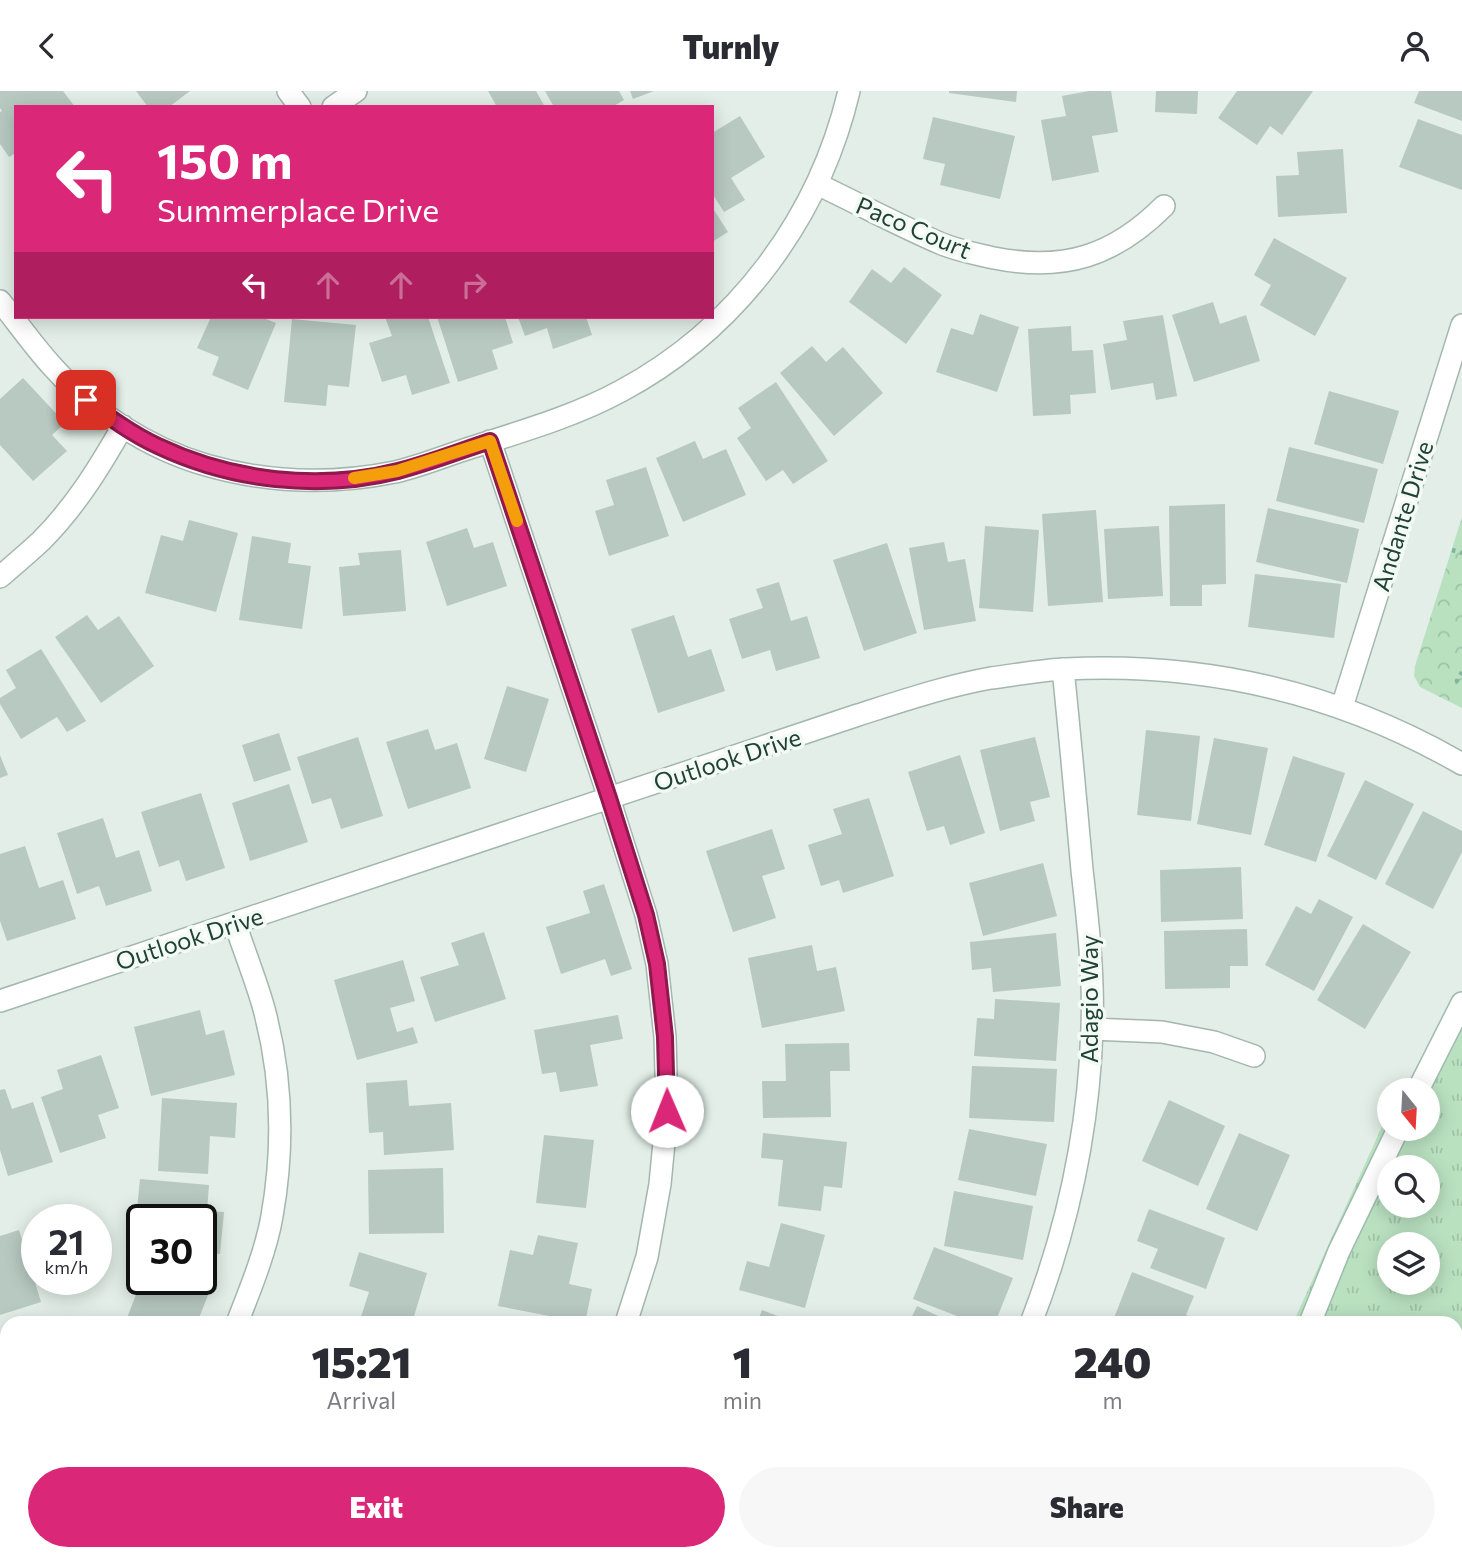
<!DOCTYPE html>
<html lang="en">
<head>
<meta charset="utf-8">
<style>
  body { margin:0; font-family:Commissioner,sans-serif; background:#f7f7f7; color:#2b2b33; height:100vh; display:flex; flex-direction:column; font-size:26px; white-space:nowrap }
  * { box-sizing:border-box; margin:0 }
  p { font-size:23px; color:#7c7c81 }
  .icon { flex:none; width:38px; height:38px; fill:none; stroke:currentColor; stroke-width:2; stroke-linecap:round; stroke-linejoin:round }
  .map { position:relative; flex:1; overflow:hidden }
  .panel { position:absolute; left:0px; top:1225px; width:1463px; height:245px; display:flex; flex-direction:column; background:#fff; border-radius:21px 21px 0 0; box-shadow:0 4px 18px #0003 }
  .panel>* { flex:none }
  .guide { position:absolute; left:14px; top:14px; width:700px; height:214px; border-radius:0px; box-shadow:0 4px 18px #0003; background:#db2777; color:#fff; overflow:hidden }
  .needle { width:46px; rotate:162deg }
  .fabs { position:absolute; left:1377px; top:987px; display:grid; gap:14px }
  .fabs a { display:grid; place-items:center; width:63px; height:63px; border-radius:50%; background:#fff; box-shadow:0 4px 18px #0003; font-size:35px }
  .speed { position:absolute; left:21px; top:1113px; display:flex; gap:14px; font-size:35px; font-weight:700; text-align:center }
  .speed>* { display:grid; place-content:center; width:91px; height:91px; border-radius:50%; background:#fff; box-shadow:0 4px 18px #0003; line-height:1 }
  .speed small { font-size:18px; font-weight:400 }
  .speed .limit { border:4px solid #111; border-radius:10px; background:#fff; color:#111 }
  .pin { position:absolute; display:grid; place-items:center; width:60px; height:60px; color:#fff; margin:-30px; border-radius:14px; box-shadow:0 4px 10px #0006 }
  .me { position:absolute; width:77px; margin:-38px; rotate:359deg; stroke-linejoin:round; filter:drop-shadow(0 0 5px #0008) }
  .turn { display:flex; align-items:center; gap:24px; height:147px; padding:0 28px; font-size:32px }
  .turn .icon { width:91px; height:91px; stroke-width:2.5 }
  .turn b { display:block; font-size:49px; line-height:60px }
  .lanes { display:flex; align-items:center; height:66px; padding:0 28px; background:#0003; justify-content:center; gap:35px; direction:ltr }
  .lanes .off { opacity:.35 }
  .eta { display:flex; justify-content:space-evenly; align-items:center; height:119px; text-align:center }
  .eta b { font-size:42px; font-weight:800; line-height:49px }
  .action { display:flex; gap:14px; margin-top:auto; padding:14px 28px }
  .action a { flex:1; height:80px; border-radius:42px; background:#db2777; color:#fff; font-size:28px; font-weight:800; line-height:80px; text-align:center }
  .action a+a { background:#f7f7f7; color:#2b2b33 }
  header { display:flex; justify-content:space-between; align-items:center; height:91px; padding:0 28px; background:#fff; font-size:32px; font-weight:800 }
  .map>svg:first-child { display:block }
  .grass { fill:url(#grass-tufts); fill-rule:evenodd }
  .forest { fill:url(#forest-crowns) }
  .building { fill:#b7c9c0 }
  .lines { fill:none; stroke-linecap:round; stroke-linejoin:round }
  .street-casing { stroke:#a4b7ae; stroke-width:24 }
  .secondary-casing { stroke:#9fbbae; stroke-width:24 }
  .path { stroke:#7fb49f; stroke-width:4.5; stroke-dasharray:3.5 5; stroke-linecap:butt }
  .street { stroke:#fff; stroke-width:21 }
  .secondary { stroke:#fff; stroke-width:21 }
  .route-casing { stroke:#8e194d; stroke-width:18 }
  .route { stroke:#db2777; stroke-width:12 }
  .slow { stroke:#f59e0b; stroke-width:12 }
  .labels { text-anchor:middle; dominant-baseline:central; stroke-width:7; stroke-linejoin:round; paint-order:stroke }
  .street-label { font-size:24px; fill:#204135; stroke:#f3faf6 }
</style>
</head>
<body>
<header><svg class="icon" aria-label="back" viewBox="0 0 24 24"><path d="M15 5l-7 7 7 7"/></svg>Turnly<svg class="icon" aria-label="person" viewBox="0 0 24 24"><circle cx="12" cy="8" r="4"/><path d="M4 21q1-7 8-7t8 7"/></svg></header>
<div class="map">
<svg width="1462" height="1470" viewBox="0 0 1462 1470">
  <defs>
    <pattern id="grass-tufts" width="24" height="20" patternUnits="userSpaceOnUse" patternTransform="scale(1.75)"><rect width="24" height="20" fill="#b9e1c0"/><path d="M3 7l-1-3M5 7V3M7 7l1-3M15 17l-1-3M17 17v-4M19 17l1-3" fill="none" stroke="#9fc2a6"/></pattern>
    <pattern id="forest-crowns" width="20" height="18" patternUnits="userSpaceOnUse" patternTransform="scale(1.75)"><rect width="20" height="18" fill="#b9e1c0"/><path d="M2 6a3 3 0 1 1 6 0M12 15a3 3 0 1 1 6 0" fill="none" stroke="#9fc2a6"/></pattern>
  </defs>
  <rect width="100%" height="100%" fill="#e2eee7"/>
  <path class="grass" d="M1462,908V1470H1186L1189,1463H1456V1232H1293L1389,1020L1390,1038H1428V999H1403ZM1390,1076H1428V1115H1390ZM1390,1153H1428V1192H1390Z"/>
  <path class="forest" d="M1462,426V617L1420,596L1414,585L1415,575Z"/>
  <path class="building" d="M0,0H63L75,16H16V62L9,66L0,53V21L2,20L0,17Z
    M136,0H190L169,16H148Z
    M488,0H536L545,16H497Z
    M545,0H619L624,9L612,16H554Z
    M630,0H654L633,8Z
    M949,0H1017L1016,11L949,2Z
    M1089,0H1111L1118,41L1092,45L1099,81L1052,90L1041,29L1066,25L1062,5Z
    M1156,0H1198L1197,23L1155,21Z
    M1237,0H1313L1282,44L1270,35L1257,54L1218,27Z
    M1419,0H1462V30L1414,12Z
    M740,25L765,66L731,87L745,109L724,121L712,102V42Z
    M933,26L1015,45L1000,108L940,94L945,73L923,68Z
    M1418,28L1462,44V99L1399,76Z
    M1343,58L1347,122L1278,126L1276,85L1299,84L1297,61Z
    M712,116L728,141L712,151Z
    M1274,147L1347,187L1315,245L1260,214L1271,194L1254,184Z
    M904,176L942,204L906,253L849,211L872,178L891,192Z
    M1213,211L1220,233L1246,224L1260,270L1194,291L1172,224Z
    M980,223L1019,236L997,301L936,281L951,237L973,244Z
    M1163,224L1177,305L1156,309L1153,292L1111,299L1103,253L1127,249L1123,230Z
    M211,226H261L276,232L248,299L212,284L219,266L197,257Z
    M385,226H428L450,292L412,304L406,284L382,291L369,252L392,245Z
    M437,226H505L513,252L492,259L498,278L458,291Z
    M518,226H586L592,244L553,258L547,237L525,245Z
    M292,228L356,234L349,296L328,294L326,315L284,311Z
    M1071,235L1072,260L1093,259L1096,302L1070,304L1071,323L1033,325L1028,238Z
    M812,255L826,271L843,256L883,302L834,345L780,282Z
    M23,287L65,332L52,344L67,360L33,390L0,354V308Z
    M776,291L828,370L793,393L783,379L766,390L737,347L751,337L738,317Z
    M1329,300L1399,320L1383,373L1314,353Z
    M695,350L703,368L726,358L746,404L683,431L656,367Z
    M1289,356L1378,378L1364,432L1276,410Z
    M646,376L669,445L609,465L595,420L614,414L606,389Z
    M1225,413L1226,493L1202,494V515H1170L1169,415Z
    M1268,417L1359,438L1347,492L1256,471Z
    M1096,419L1103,511L1048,515L1042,423Z
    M189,429L238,442L216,521L145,502L161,444L183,450Z
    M985,435L1039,439L1033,521L979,517Z
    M1159,435L1163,505L1108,508L1104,438Z
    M467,437L474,457L493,451L507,495L447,515L426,451Z
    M252,445L291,452L288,472L311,475L302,538L239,529Z
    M944,451L948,471L965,468L976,530L924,539L909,457Z
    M887,452L917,542L864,560L833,469Z
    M401,459L406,520L343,525L339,476L360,474L358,462Z
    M1255,483L1341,493L1334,547L1248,536Z
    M779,491L791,530L807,525L820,567L776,580L770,559L742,568L729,528L763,517L756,498Z
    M87,524L98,539L119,525L154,575L101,612L55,546Z
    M674,524L688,566L711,558L725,600L658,622L631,538Z
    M41,558L86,630L67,641L57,626L21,648L0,613V607L16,597L6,579Z
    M507,595L549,608L526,681L484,668Z
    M428,638L435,659L457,652L471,697L408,718L386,651Z
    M1146,639L1200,645L1191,730L1137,724Z
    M279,642L291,679L254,691L242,654Z
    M358,646L383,725L341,738L331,707L312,713L297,666Z
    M1035,646L1050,706L1030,711L1035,730L1000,740L980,659Z
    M1214,647L1268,657L1251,744L1197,733Z
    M0,664L8,684L0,687Z
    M960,664L985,742L950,754L944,735L927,740L908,681Z
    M1293,665L1345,682L1316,771L1264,754Z
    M1365,689L1414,713L1376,789L1327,765Z
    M289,693L308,751L250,770L232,712Z
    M201,702L225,777L186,790L179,769L159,776L141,721Z
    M869,707L894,785L843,802L839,789L821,795L808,754L842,743L833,718Z
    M1423,720L1462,740V761L1433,818L1385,793Z
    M103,727L116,767L139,759L152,800L106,815L99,795L77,803L57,742Z
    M772,738L785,778L762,785L776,827L733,841L706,760Z
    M25,755L39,797L63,789L76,828L7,850L0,830V763Z
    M1043,772L1057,825L983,845L969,792Z
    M1241,776L1243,828L1161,831L1160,779Z
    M604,793L632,878L611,885L605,868L561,883L546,836L590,822L583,800Z
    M1319,808L1353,826L1314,900L1265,874L1296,815L1311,823Z
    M1363,833L1411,861L1365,938L1317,909Z
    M1247,838L1248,875H1230V897L1165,898L1164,840Z
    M484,841L506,908L435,931L420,886L459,874L451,852Z
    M1056,842L1061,895L993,901L991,877L972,879L970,851Z
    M812,854L817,880L836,876L845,920L762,937L748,867Z
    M403,869L415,910L390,917L397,941L413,936L418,952L357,969L334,889Z
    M995,908L1060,912L1056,970L974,965L977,927L994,928Z
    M200,919L206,944L224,939L235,984L151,1005L134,936Z
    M618,924L623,948L590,954L598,995L560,1001L556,981L542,983L534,939Z
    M849,952L850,980H830L831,1026L763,1027L762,990H786L785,953Z
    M101,964L119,1017L98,1024L106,1047L60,1062L41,1006L63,998L57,979Z
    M972,975L1057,978L1054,1031L969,1027Z
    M407,989L409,1015L451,1012L454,1059L384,1064L383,1041L369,1042L366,992Z
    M5,998L12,1018L33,1011L53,1071L8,1085L0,1059V999Z
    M162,1007L237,1012L235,1047L210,1045L208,1083L158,1080Z
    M1169,1009L1225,1035L1198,1095L1142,1070Z
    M969,1038L1047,1053L1036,1105L958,1089Z
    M763,1042L847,1051L842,1097L824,1095L821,1120L778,1115L783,1069L761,1067Z
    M1239,1042L1290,1064L1257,1140L1206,1118Z
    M544,1044L594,1049L586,1117L536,1112Z
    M443,1077L444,1142L369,1143L368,1079Z
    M140,1088L209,1094L207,1120L224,1121L220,1163L201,1161V1129H136Z
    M954,1100L1033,1115L1023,1169L944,1155Z
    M1149,1118L1225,1147L1206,1198L1150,1177L1158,1158L1137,1150Z
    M781,1132L825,1144L805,1217L739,1199L747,1170L769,1176Z
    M19,1139L41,1211L0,1224V1145Z
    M538,1144L578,1152L569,1193L592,1198L585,1232L498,1215L510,1159L533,1164Z
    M934,1156L1013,1187L995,1232H975L913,1208Z
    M359,1161L427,1182L412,1232H359L369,1201L349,1195Z
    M1132,1181L1194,1205L1186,1224L1206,1232H1112Z
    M142,1188H182L210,1199L197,1232H175L171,1230V1232H125Z
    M917,1215L953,1232H909Z
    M762,1219L796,1232H757Z
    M7,1349V1405L1,1407L0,1351Z
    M250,1463H324L321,1470H266Z
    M400,1463H436L453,1470H397Z
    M637,1463H653L670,1470H634Z
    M800,1463H860L877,1470H797Z
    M1016,1463H1106L1103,1470H1022L1014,1466Z"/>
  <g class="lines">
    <defs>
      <path id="street" d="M288,0L300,16
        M333,16L356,0
        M817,93C859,113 900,135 942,153C959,160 977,163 994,167C1064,181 1114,165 1164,115
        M0,210C17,231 33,254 51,274C91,320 147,357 206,374C268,392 331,394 395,381C421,375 447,364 473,356C523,340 575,325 621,300C737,238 819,127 849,0
        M490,350L609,707L646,824L657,873L665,946L667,1020L660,1093L647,1166L626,1232
        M0,486C14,474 28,462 41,450C75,416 99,377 123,335
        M1342,616L1462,234
        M235,832C244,860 256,889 264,918C282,985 284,1057 272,1125C266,1160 250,1199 237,1232
        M0,910L858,624C902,610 946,595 991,587C1015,584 1041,579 1065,578C1207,571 1339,602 1462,673
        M1092,938L1162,941L1214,951L1254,965
        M1031,1232C1067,1139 1089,1037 1092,937C1094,884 1088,831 1082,779C1076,712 1070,645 1063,578
        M0,1275L7,1273
        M143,1470L146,1463
        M536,1470L538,1463
        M938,1470L940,1463"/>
      <path id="secondary" d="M1418,999L1462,912
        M1310,1232L1339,1160L1398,1038
        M1213,1470L1216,1463"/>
    </defs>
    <use href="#street" class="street-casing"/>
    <use href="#secondary" class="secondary-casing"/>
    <path class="path" d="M1452,459L1462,462
      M1462,581L1457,590L1462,592"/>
    <use href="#street" class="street"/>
    <use href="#secondary" class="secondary"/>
  </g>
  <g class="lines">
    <defs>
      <path id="route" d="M86,309C109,326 132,343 158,355C232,390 319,400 398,380C429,372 460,360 490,350L609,707L646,824L657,873L665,946L667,1020"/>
    </defs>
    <use href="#route" class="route-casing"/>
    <use href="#route" class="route"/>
    <path class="slow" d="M354,387L397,380L490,350L517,430"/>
  </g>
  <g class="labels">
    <g class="street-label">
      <text transform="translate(914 136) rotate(23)">Paco Court</text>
      <text transform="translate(1402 425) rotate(-73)">Andante Drive</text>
      <text transform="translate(727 668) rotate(-18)">Outlook Drive</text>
      <text transform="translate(189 847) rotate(-18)">Outlook Drive</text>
      <text transform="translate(1088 908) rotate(-90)">Adagio Way</text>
    </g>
  </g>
</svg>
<div class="fabs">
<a><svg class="needle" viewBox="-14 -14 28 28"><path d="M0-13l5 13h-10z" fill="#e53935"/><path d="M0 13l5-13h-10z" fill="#7c7c81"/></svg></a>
<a><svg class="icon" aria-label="search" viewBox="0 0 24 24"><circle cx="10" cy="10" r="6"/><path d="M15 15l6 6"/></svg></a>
<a><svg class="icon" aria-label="layers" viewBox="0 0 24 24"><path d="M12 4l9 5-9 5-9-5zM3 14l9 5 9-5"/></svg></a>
</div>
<div class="speed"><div>21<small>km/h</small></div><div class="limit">30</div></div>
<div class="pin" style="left:86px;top:309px;background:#d93025"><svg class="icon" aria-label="arrive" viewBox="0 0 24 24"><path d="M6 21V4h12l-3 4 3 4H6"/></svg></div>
<svg class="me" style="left:667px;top:1020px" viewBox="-20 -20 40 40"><circle r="19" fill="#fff"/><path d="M0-13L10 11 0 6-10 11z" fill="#db2777"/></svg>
<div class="guide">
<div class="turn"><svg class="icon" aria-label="left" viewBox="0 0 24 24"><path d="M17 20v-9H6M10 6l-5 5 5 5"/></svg><div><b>150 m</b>Summerplace Drive</div></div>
<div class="lanes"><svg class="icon" aria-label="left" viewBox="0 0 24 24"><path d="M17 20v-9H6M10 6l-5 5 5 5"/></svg><svg class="icon off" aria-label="ahead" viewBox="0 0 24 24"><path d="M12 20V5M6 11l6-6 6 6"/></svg><svg class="icon off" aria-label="ahead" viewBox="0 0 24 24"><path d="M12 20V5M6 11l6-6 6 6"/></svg><svg class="icon off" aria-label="right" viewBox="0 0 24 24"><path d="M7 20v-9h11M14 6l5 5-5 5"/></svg></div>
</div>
<section class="panel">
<div class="eta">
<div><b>15:21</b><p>Arrival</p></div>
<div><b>1</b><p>min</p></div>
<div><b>240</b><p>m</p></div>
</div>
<div class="action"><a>Exit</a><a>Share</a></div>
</section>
</div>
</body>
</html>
